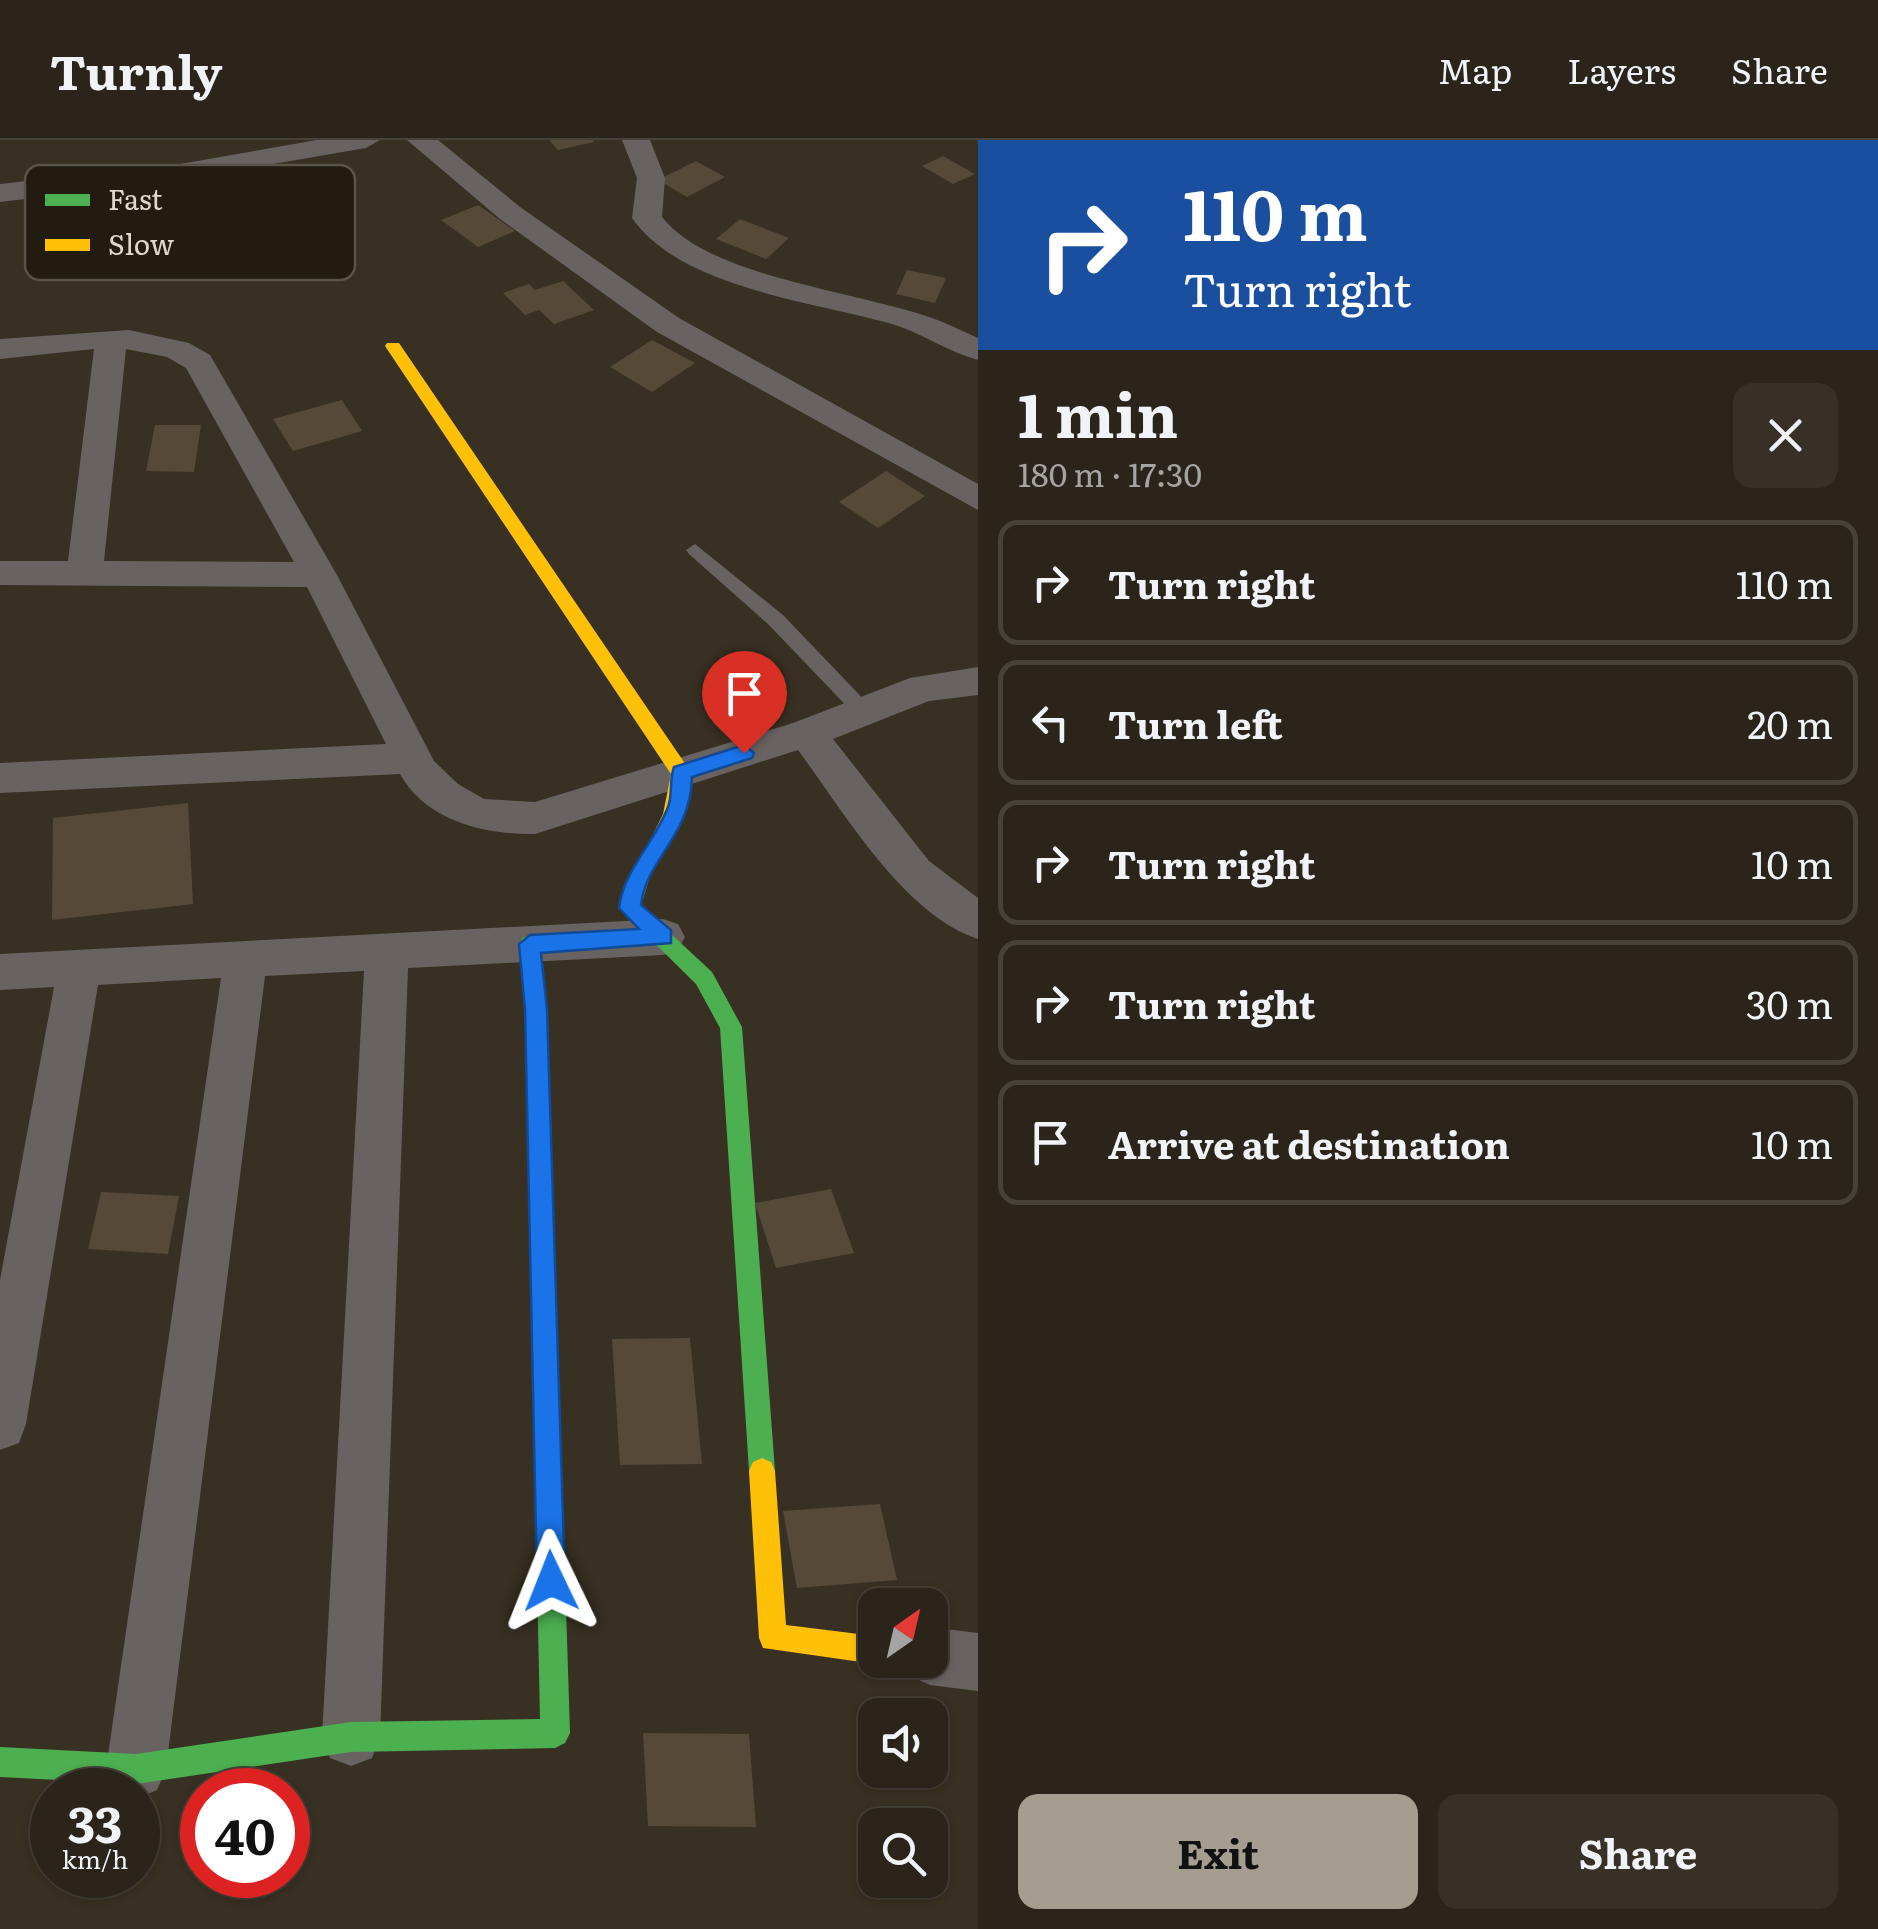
<!DOCTYPE html>
<html lang="en">
<head>
<meta charset="utf-8">
<style>
  body { margin:0; font-family:Literata,serif; background:#363027; color:#f1f3f6; height:100vh; display:flex; flex-direction:column; font-size:38px; white-space:nowrap }
  * { box-sizing:border-box; margin:0 }
  p { font-size:32px; color:#a5a4a2 }
  .icon { flex:none; width:55px; height:55px; fill:none; stroke:currentColor; stroke-width:2; stroke-linecap:round; stroke-linejoin:round }
  .map { position:relative; flex:1; overflow:hidden }
  .sheet { display:flex; flex-direction:column; background:#2a241a; width:900px }
  .sheet>* { flex:none }
  .guide { background:#1a4fa0; color:#fff; overflow:hidden }
  .needle { width:65px; rotate:34deg }
  .buttons { position:absolute; left:858px; top:1448px; display:grid; gap:20px }
  .buttons a { display:grid; place-items:center; width:90px; height:90px; border-radius:20px; background:#2a241a; box-shadow:0 2px 8px #0004,0 0 0 2px #464139; font-size:50px }
  .speed { position:absolute; left:30px; top:1628px; display:flex; gap:20px; font-size:50px; font-weight:700; text-align:center }
  .speed>* { display:grid; place-content:center; width:130px; height:130px; border-radius:50%; background:#2a241a; box-shadow:0 2px 8px #0004,0 0 0 2px #464139; line-height:1 }
  .speed small { font-size:25px; font-weight:400 }
  .speed .limit { border:15px solid #d22; background:#fff; color:#111 }
  .pin { position:absolute; display:grid; place-items:center; width:85px; height:85px; color:#fff; margin:-102px -42px; border-radius:50% 50% 50% 0; rotate:-45deg; box-shadow:0 0 10px #0007 }
  .pin .icon { rotate:45deg }
  .me { position:absolute; width:110px; margin:-55px; rotate:358deg; stroke-linejoin:round; filter:drop-shadow(0 0 8px #0008) }
  .turn { display:flex; align-items:center; gap:35px; height:210px; padding:0 40px; font-size:45px }
  .turn .icon { width:130px; height:130px; stroke-width:2.5 }
  .turn b { display:block; font-size:70px; line-height:85px }
  .round { display:grid; place-items:center; flex:none; width:105px; height:105px; border-radius:20px; background:#363027 }
  .headline { display:flex; align-items:center; justify-content:space-between; height:170px; padding:0 40px }
  h1 { font-size:60px; font-weight:700; line-height:75px }
  .button { display:flex; gap:20px; margin-top:auto; padding:20px 40px }
  .button a { flex:1; height:115px; border-radius:20px; background:#a59d8f; color:#111; font-size:40px; font-weight:700; line-height:115px; text-align:center }
  .button a+a { background:#363027; color:#f1f3f6 }
  ul { padding:0; list-style:none }
  li { display:flex; align-items:center; gap:30px; height:125px; margin:0 20px 15px; padding:0 20px; border:5px solid #464139; border-radius:20px }
  li div { flex:1 }
  li b { display:block; font-size:38px }
  li em { font-style:normal }
  header { display:flex; align-items:center; gap:60px; box-sizing:border-box; height:140px; padding:0 50px; background:#2a241a; border-bottom:2px solid #464139 }
  header strong { font-size:48px }
  nav { display:flex; gap:55px; margin-inline-start:auto; font-size:35px }
  main { display:flex; flex:1; min-height:0 }
  .map>svg:first-child { display:block }
  .building { fill:#554a38 }
  .lines { fill:none; stroke-linecap:round; stroke-linejoin:round }
  .lane { fill:#686261; fill-rule:evenodd }
  .street { fill:#686261; fill-rule:evenodd }
  .fast { fill:#4caf50; fill-rule:evenodd }
  .slow { fill:#ffc107; fill-rule:evenodd }
  .route { fill:#1a73e8; stroke:#114b97; stroke-width:2.5 }
  .key { fill:#211b10; stroke:#5a5448; stroke-width:2.5 }
  .key-label { font-size:28px; fill:#e0d8c9 }
</style>
</head>
<body>
<header>
<strong>Turnly</strong>
<nav><a>Map</a><a>Layers</a><a>Share</a></nav>
</header>
<main>
<div class="map">
<svg width="978" height="1789" viewBox="0 0 978 1789">
  <rect width="100%" height="100%" fill="#383022"/>
  <path class="building" d="M549,0H593L594,2L558,10Z
    M943,16L975,34L953,44L922,26Z
    M696,21L725,37L687,57L658,40Z
    M478,65L515,91L478,107L441,80Z
    M740,79L789,98L766,119L716,99Z
    M907,130L946,138L935,163L896,154Z
    M563,141L594,170L554,184L539,170L525,175L503,153L529,144L535,150Z
    M652,200L695,223L652,252L610,227Z
    M342,260L362,291L293,311L273,279Z
    M155,285H201L194,332L146,331Z
    M886,331L925,356L878,388L839,362Z
    M188,663L193,764L52,780L53,678Z
    M831,1049L854,1113L776,1128L755,1063Z
    M101,1052L179,1056L168,1114L88,1109Z
    M690,1198L702,1324L620,1325L612,1199Z
    M880,1364L897,1440L797,1448L783,1371Z
    M643,1593L749,1594L756,1687L648,1686Z"/>
  <g class="lines">
    <path class="lane" d="M695,404L783,475L872,568L875,573L872,578H858L769,485L689,414L686,410Z"/>
    <path class="street" d="M317,0H380L366,8L180,40L0,62V44L180,24Z
      M407,0H438L520,67L679,178L978,344V370L657,192L500,79Z
      M622,0H650L665,38L662,77C711,140 870,152 945,183L978,198V220C948,212 922,193 892,184C813,161 682,149 632,78L637,38Z
      M129,190L189,203L210,215L337,435L434,621L458,644L484,659L535,662L793,583L910,538L978,527V555L929,561L833,599L929,721L978,758V799C903,774 844,672 798,610L535,694C485,695 426,681 400,634L0,653V623L386,604L307,447L0,445V421H68L94,209L0,219V199ZM126,209L167,217L186,228L294,422L104,421Z
      M663,779L678,784L685,797L678,810L663,815L408,828L380,1597L372,1618L351,1626L330,1618L322,1597L364,831L265,836L166,1629L157,1650L138,1658V1650H115L106,1629L221,838L98,845L26,1284L19,1303L0,1310V1140L54,847L0,850V814Z
      M930,1487L978,1493V1551L930,1545L910,1536L903,1520H930Z"/>
    <path class="fast" d="M659,695L669,703L650,736L641,766L712,832L742,887L775,1331L771,1340L762,1344L753,1340L749,1331L720,888L696,844L619,768L630,734L652,697Z
      M530,795L538,798L541,804L547,869L570,1593L565,1603L555,1608L351,1612L136,1644L0,1637V1607L136,1614L351,1582L540,1579L525,869L519,804L522,798Z"/>
    <path class="slow" d="M387,203H399L688,628L691,633L683,674L666,709L659,711L649,703L663,674L671,634L385,206Z
      M762,1318L771,1322L775,1331L786,1485L875,1496V1520H885L875,1524L763,1508L759,1498L749,1331L753,1322Z"/>
  </g>
  <path class="route" d="M744,605L754,613L752,618L692,637C691,696 646,719 641,765L671,790V803L541,813L547,869L565,1441L561,1451L551,1455L541,1451L537,1441L525,869L519,804L530,795L639,789L619,768C624,729 654,704 668,667C673,654 669,640 674,627Z"/>
  <rect x="25" y="25" width="330" height="115" rx="15" class="key"/>
  <rect x="45" y="54" width="45" height="12" fill="#4caf50"/>
  <rect x="45" y="99" width="45" height="12" fill="#ffc107"/>
  <g class="key-label">
    <text x="108" y="70">Fast</text>
    <text x="108" y="115">Slow</text>
  </g>
</svg>
<div class="buttons">
<a><svg class="needle" viewBox="-14 -14 28 28"><path d="M0-13l5 13h-10z" fill="#e53935"/><path d="M0 13l5-13h-10z" fill="#a5a4a2"/></svg></a>
<a><svg class="icon" aria-label="sound" viewBox="0 0 24 24"><path d="M4 9h4l5-4v14l-5-4H4zM17 9q2 3 0 6"/></svg></a>
<a><svg class="icon" aria-label="search" viewBox="0 0 24 24"><circle cx="10" cy="10" r="6"/><path d="M15 15l6 6"/></svg></a>
</div>
<div class="speed"><div>33<small>km/h</small></div><div class="limit">40</div></div>
<div class="pin" style="left:744px;top:613px;background:#d93025"><svg class="icon" aria-label="arrive" viewBox="0 0 24 24"><path d="M6 21V4h12l-3 4 3 4H6"/></svg></div>
<svg class="me" style="left:551px;top:1441px" viewBox="-20 -20 40 40"><path d="M0-17L14 15 0 8-14 15z" fill="#1a73e8" stroke="#fff" stroke-width="4"/></svg>
</div>
<section class="sheet">
<div class="guide">
<div class="turn"><svg class="icon" aria-label="right" viewBox="0 0 24 24"><path d="M7 20v-9h11M14 6l5 5-5 5"/></svg><div><b>110 m</b>Turn right</div></div>
</div>
<div class="headline"><div><h1>1 min</h1><p>180 m · 17:30</p></div><a class="round"><svg class="icon" aria-label="close" viewBox="0 0 24 24"><path d="M6 6l12 12M18 6L6 18"/></svg></a></div>
<ul>
<li><svg class="icon" aria-label="right" viewBox="0 0 24 24"><path d="M7 20v-9h11M14 6l5 5-5 5"/></svg><div><b>Turn right</b></div><em>110 m</em></li>
<li><svg class="icon" aria-label="left" viewBox="0 0 24 24"><path d="M17 20v-9H6M10 6l-5 5 5 5"/></svg><div><b>Turn left</b></div><em>20 m</em></li>
<li><svg class="icon" aria-label="right" viewBox="0 0 24 24"><path d="M7 20v-9h11M14 6l5 5-5 5"/></svg><div><b>Turn right</b></div><em>10 m</em></li>
<li><svg class="icon" aria-label="right" viewBox="0 0 24 24"><path d="M7 20v-9h11M14 6l5 5-5 5"/></svg><div><b>Turn right</b></div><em>30 m</em></li>
<li><svg class="icon" aria-label="arrive" viewBox="0 0 24 24"><path d="M6 21V4h12l-3 4 3 4H6"/></svg><div><b>Arrive at destination</b></div><em>10 m</em></li>
</ul>
<div class="button"><a>Exit</a><a>Share</a></div>
</section>
</main>
</body>
</html>
